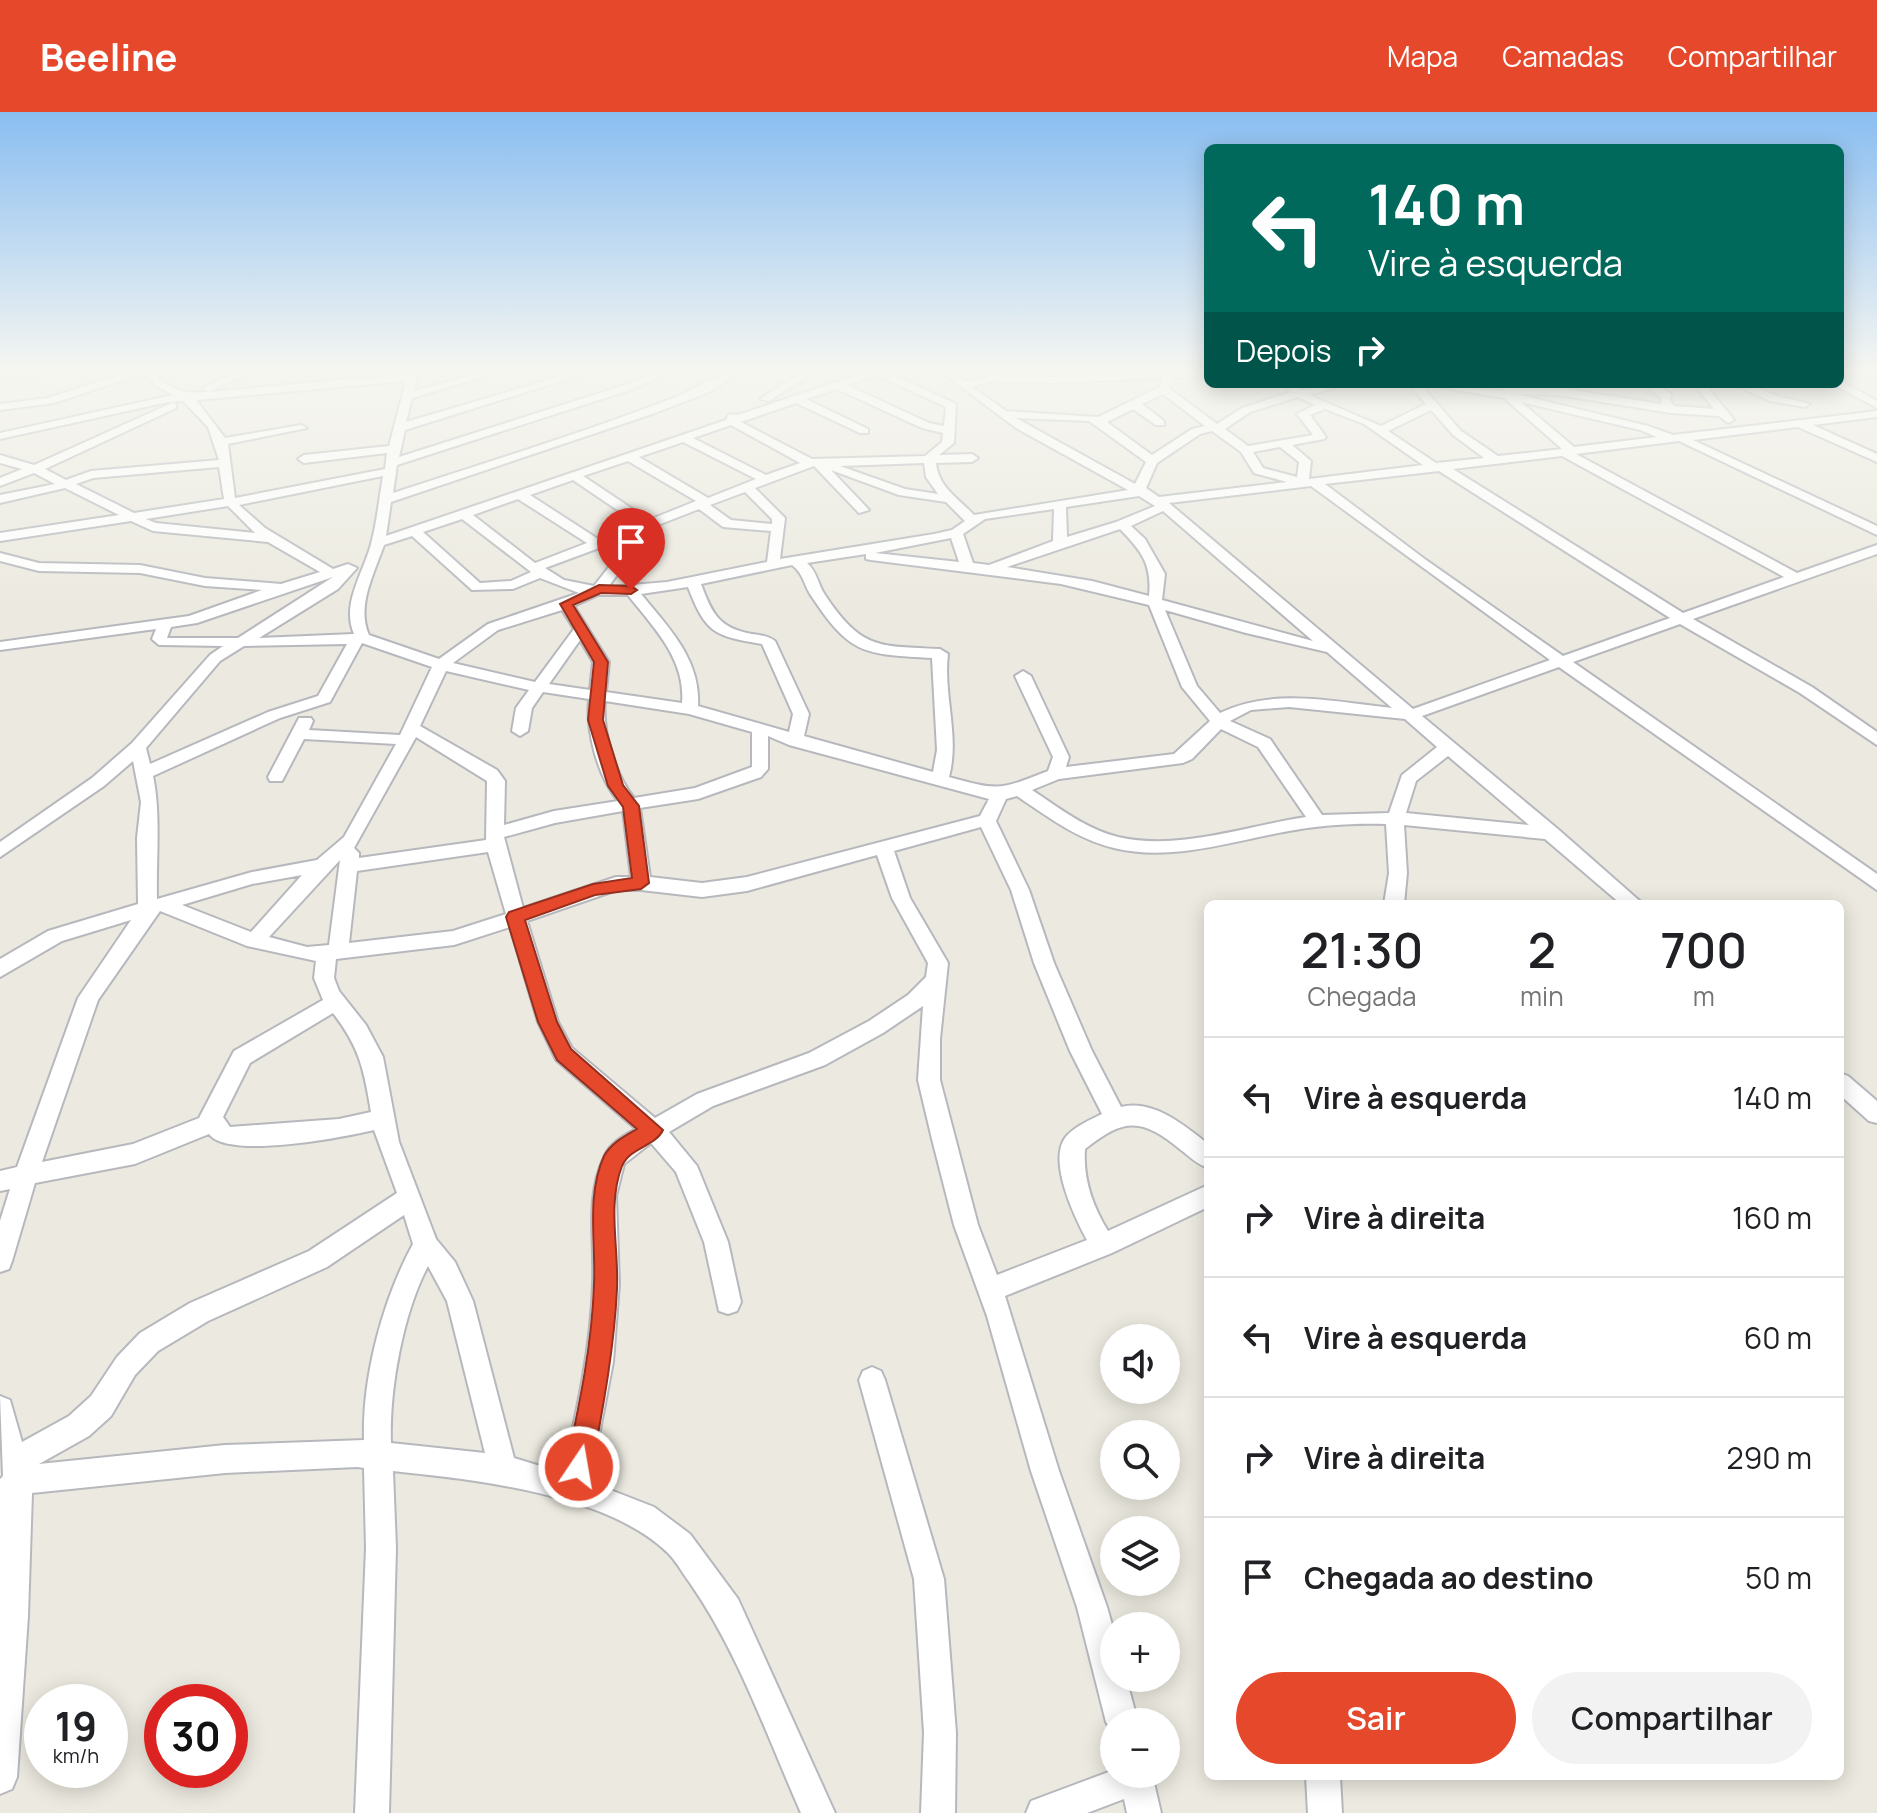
<!DOCTYPE html>
<html lang="pt">
<head>
<meta charset="utf-8">
<style>
  body { margin:0; font-family:Manrope,sans-serif; background:#f2f2f2; color:#202124; height:100vh; display:flex; flex-direction:column; font-size:30px; white-space:nowrap }
  * { box-sizing:border-box; margin:0 }
  p { font-size:26px; color:#757577 }
  .icon { flex:none; width:44px; height:44px; fill:none; stroke:currentColor; stroke-width:2; stroke-linecap:round; stroke-linejoin:round }
  .map { position:relative; flex:1; overflow:hidden }
  .panel { position:absolute; left:1204px; top:788px; width:640px; height:880px; display:flex; flex-direction:column; background:#fff; border-radius:12px; box-shadow:0 4px 20px #0003 }
  .panel>* { flex:none }
  .banner { position:absolute; left:1204px; top:32px; width:640px; height:244px; border-radius:12px; box-shadow:0 4px 20px #0003; background:#00695c; color:#fff; overflow:hidden }
  .tools { position:absolute; left:1100px; top:1212px; display:grid; gap:16px }
  .tools a { display:grid; place-items:center; width:80px; height:80px; border-radius:50%; background:#fff; box-shadow:0 4px 20px #0003; font-size:40px }
  .speed { position:absolute; left:24px; top:1572px; display:flex; gap:16px; font-size:40px; font-weight:700; text-align:center }
  .speed>* { display:grid; place-content:center; width:104px; height:104px; border-radius:50%; background:#fff; box-shadow:0 4px 20px #0003; line-height:1 }
  .speed small { font-size:20px; font-weight:400 }
  .speed .limit { border:12px solid #d22; background:#fff; color:#111 }
  .pin { position:absolute; display:grid; place-items:center; width:68px; height:68px; color:#fff; margin:-82px -34px; border-radius:50% 50% 50% 0; rotate:-45deg; box-shadow:0 0 8px #0007 }
  .pin .icon { rotate:45deg }
  .me { position:absolute; width:88px; margin:-44px; rotate:12deg; stroke-linejoin:round; filter:drop-shadow(0 0 6px #0008) }
  .turn { display:flex; align-items:center; gap:28px; height:168px; padding:0 32px; font-size:36px }
  .turn .icon { width:104px; height:104px; stroke-width:2.5 }
  .turn b { display:block; font-size:56px; line-height:68px }
  .then { display:flex; align-items:center; height:76px; padding:0 32px; background:#0003; gap:16px; font-size:30px }
  .eta { display:flex; justify-content:space-evenly; align-items:center; height:136px; text-align:center }
  .eta b { font-size:48px; font-weight:600; line-height:56px }
  .cta { display:flex; gap:16px; margin-top:auto; padding:16px 32px }
  .cta a { flex:1; height:92px; border-radius:48px; background:#e6482c; color:#fff; font-size:32px; font-weight:600; line-height:92px; text-align:center }
  .cta a+a { background:#f2f2f2; color:#202124 }
  ul { padding:0; list-style:none }
  li { display:flex; align-items:center; gap:24px; height:120px; padding:0 32px; border-top:2px solid #e0e0e0 }
  li div { flex:1 }
  li b { display:block; font-size:30px }
  li em { font-style:normal }
  header { display:flex; align-items:center; gap:48px; box-sizing:border-box; height:112px; padding:0 40px; background:#e6482c; color:#fff }
  header strong { font-size:38px }
  nav { display:flex; gap:44px; margin-inline-start:auto; font-size:28px }
  .map>svg:first-child { display:block }
  .lines { fill:none; stroke-linecap:round; stroke-linejoin:round }
  .minor-casing { stroke:#b6b8bd; stroke-width:4 }
  .minor { fill:#fff; fill-rule:evenodd }
  .route { fill:#e6482c; stroke:#962f1d; stroke-width:2 }
</style>
</head>
<body>
<header>
<strong>Beeline</strong>
<nav><a>Mapa</a><a>Camadas</a><a>Compartilhar</a></nav>
</header>
<div class="map">
<svg width="1877" height="1701" viewBox="0 0 1877 1701">
  <rect width="100%" height="100%" fill="#eceae0"/>
  <g class="lines">
    <defs>
      <path id="minor" d="M0,259H63L58,262L0,264Z
        M131,259H153C169,278 184,282 208,280L203,277L204,275L240,259H253L208,280L408,262L409,259H419L414,279L487,259H502L412,286L406,310L578,259H593L405,318L399,345L625,273L660,259H673L633,277L397,353L393,381C487,350 583,321 676,285C697,277 722,257 743,259L709,280L655,301L391,390L386,424L726,308L729,302L738,303L869,259H884L956,292L954,331L939,343L972,342L978,346L972,350L936,351C938,375 959,387 974,403L1128,378L1016,316L940,259H951L966,270L994,263L1054,265L1208,259V264L1173,266L1170,277L1217,312L1242,296L1291,280L1280,272H1292L1302,278L1347,272L1309,283L1381,314L1426,292L1409,272H1420L1461,319L1498,344L1562,337L1504,286L1421,272L1501,279L1506,276H1559L1661,292V285L1642,272H1655L1671,282L1670,288L1674,294L1714,297L1694,272H1705L1734,308L1728,311L1719,304L1671,301L1559,283L1516,282L1648,314L1673,323L1877,299V305L1813,313L1877,342V350L1798,315L1693,328L1877,414V423L1679,329L1576,342L1797,461L1877,433V442L1693,507L1812,575L1877,620V633L1800,581L1680,512L1573,550L1877,762V778L1559,555L1422,604L1559,718L1643,792H1621L1545,727L1404,713L1407,761L1404,792H1384L1389,761L1386,712C1354,711 1321,713 1289,719C1232,729 1172,750 1114,736C1077,727 1048,705 1017,684L1006,687L996,709L1029,778L1054,851L1092,939L1121,995C1153,987 1184,1013 1208,1032V1056C1197,1052 1190,1045 1181,1038C1142,1006 1125,1005 1085,1037C1083,1067 1092,1093 1108,1119L1208,1073V1095L1112,1141L1005,1184L1059,1359L1107,1495L1114,1520V1566H1126L1138,1610H1114V1623L1106,1610L1077,1495L1031,1359L987,1204L954,1113L932,1027L918,968L923,894L883,921L825,953L713,994L669,1020L697,1054L728,1130L741,1190L737,1199L728,1202L719,1199L704,1130L676,1060L651,1031L624,1052L616,1084L619,1172L613,1250L590,1370L654,1395L690,1422L738,1487L835,1701H801C767,1624 738,1540 690,1471C683,1462 677,1450 668,1441C606,1381 476,1368 393,1359L396,1436L389,1701H355L366,1436L364,1356L357,1355L225,1361L32,1381L28,1504L17,1665L12,1677L0,1682V1367L3,1364L0,1284L10,1288L22,1330L69,1304L91,1284L117,1245L140,1221L190,1191L309,1139L397,1081L374,1018C344,1025 228,1048 209,1022L135,1052L35,1071L12,1149L9,1157L0,1160V1109L10,1077L0,1079V1059L17,1055L78,886L131,808L62,829L0,865V847L48,819L138,792L137,726L141,690L133,649L104,674L0,745V730L92,666L132,631L210,543L223,534L159,533L152,527L156,517L0,538V530L189,504L262,478L205,474L140,461L39,459L0,449V441L39,451L140,453L205,466L281,472L320,460L268,430L153,419L131,409L0,429V421L119,403L65,376L0,391V383L55,372L34,361L0,374V366L22,357L0,351V343L34,353L172,291L176,292V296L45,357L66,368L91,359L219,348L208,315L183,289L168,290L0,327V321L173,283L157,274L144,261L54,291L0,298V292L48,286ZM877,263L946,295L944,314L929,311L847,273ZM1162,266L1160,275L1098,305L1006,299L972,275L994,269L1054,271ZM406,269L389,334L304,343L298,347L304,351L387,341L385,357L235,386L228,332L307,316L301,313L225,326L196,288ZM837,277L922,316L943,321L942,330L925,344L812,347L741,310L796,291L860,321H868V317L806,287ZM1163,282L1205,314L1192,317L1152,343L1107,310L1133,297L1156,313H1164V309L1142,292ZM1298,285L1315,293L1297,302L1313,323L1248,334L1225,317L1250,300ZM1521,290L1640,318L1657,325L1574,335ZM1325,297L1364,312L1423,353L1309,367L1311,349L1292,333L1324,327L1326,325L1310,303ZM1431,298L1453,323L1484,346L1436,351L1388,319ZM1016,306L1089,309L1146,350L1135,372ZM731,313L800,351L766,363L693,326ZM1212,319L1241,340L1254,361L1287,370L1159,385L1146,376L1157,351L1200,322ZM683,330L756,367L708,386L639,345ZM1280,335L1299,350L1297,365L1263,356L1253,340ZM1562,344L1784,465L1683,501L1453,357ZM628,349L696,389L649,408L583,364ZM924,351L926,365L938,382L905,377L840,354ZM814,354L859,401L869,398L831,358L899,383L946,390L965,409L952,418L934,422L780,447L785,406L755,376ZM219,355L224,387L134,401L76,372L93,366ZM1439,359L1670,506L1563,544L1426,448L1325,372ZM383,364C379,387 377,410 371,432C363,462 341,492 354,522L259,526L338,477L357,456L348,452L333,457L265,416L239,393ZM573,368L638,412L598,427L530,383ZM1311,374L1550,548L1413,597L1169,391ZM745,380L772,407V412L731,408L710,393ZM1139,384L1155,394L1116,410L1067,425L1066,395ZM518,387L587,431L535,451L473,403ZM228,394L255,421L156,411L146,407ZM699,397L723,415L771,419L767,450L667,470L608,475L653,415ZM1054,397L1053,429L989,453L973,451L963,422L985,407ZM1163,399L1313,529L1162,488L1165,462L1145,427L1131,414ZM462,407L531,460L511,469L480,471L423,420ZM1120,417C1142,439 1152,453 1149,484L1092,469L1007,455ZM634,423L594,474L564,468L545,456ZM412,424L472,478L513,477L540,466L579,481L488,512L439,547L369,523C356,494 374,462 384,433ZM951,426L959,450L875,441ZM866,442V447L871,448L1061,472L1149,493L1182,575L1210,609L1174,642L1066,655L1069,645L1031,564L1023,559L1015,564L1053,645L1048,659C1000,678 999,679 949,665C960,624 943,583 948,542L940,537C878,534 862,538 825,483C818,473 817,459 807,451ZM792,453C804,462 804,474 812,485C851,544 865,542 932,546L937,638L933,660L804,624L809,602L775,529C769,524 760,523 752,522C719,516 712,502 701,472ZM333,465L238,526H167L171,515L197,511ZM688,475C706,522 715,524 762,532L793,602L789,620L698,594C701,548 669,516 641,482ZM598,483H628C653,515 686,547 682,591L606,580L609,550L574,494ZM562,498L574,517L535,570L453,551L498,518ZM1165,498L1246,521L1327,540L1392,596C1335,590 1274,575 1220,601L1197,574ZM580,528L593,550L590,578L549,572ZM362,531L432,555L400,623L309,618L313,609L311,606H299L268,665L270,669H282L304,627L396,632L344,725L317,748L252,760L157,787C156,747 161,701 153,664L280,606L330,590ZM347,532L318,584L268,600L150,652L146,636L220,549L244,534ZM446,559L529,578L516,596L512,619L520,624L528,619L532,596L543,580L589,587C586,619 597,663 618,689L554,699L504,713L505,669L497,658L420,614ZM605,589L689,602L752,620V655L695,676L634,686C615,662 602,620 605,589ZM1289,595L1405,607L1437,635L1402,663L1389,701L1322,703L1270,627L1230,609L1251,598ZM1221,617L1258,635L1306,705C1245,714 1179,739 1118,725C1086,717 1059,696 1032,678L1059,667L1183,651L1192,647ZM768,624L789,633L989,687L980,704L747,765L702,771L650,765L640,696L698,687L761,665L768,657ZM416,625L487,669L486,728L359,746V741L354,736ZM1448,644L1529,713L1406,701L1416,669ZM623,699L631,765H616L523,796L504,725L555,711ZM981,715L1011,778L1034,851L1070,939L1102,1002C1090,1008 1073,1015 1065,1026C1048,1050 1075,1106 1087,1128L997,1163L978,1113L940,968V927L948,851L910,786L894,739ZM488,740L506,802L453,819L349,831L357,759ZM877,743L892,786L928,851L926,865L908,883L869,909L809,941L697,982L655,1006L572,936L558,910L527,809L617,778H641L702,785L747,779ZM340,748L329,833L307,835L269,825ZM302,763L251,820L182,793L252,772ZM160,799L247,834L316,849L314,866L323,888L234,939L199,1006L133,1032L42,1050L98,888ZM510,815L538,910L556,948L636,1017C623,1024 610,1031 604,1045C585,1085 595,1129 593,1172C591,1236 577,1298 563,1361L514,1346L473,1189L455,1150L436,1127L399,1030L383,945L366,913L339,879L334,866L336,847L454,833ZM333,901C360,936 364,958 371,1000L339,1007L230,1015L223,1005L250,951ZM404,1103L413,1132C383,1187 362,1265 364,1328L225,1333L39,1352L89,1324L111,1304L135,1263L158,1239L208,1209L327,1155ZM428,1154L447,1189L485,1341L391,1331C389,1278 403,1201 428,1154Z
        M804,259H816L769,289L760,287Z
        M1842,259H1877V264Z
        M1840,269L1877,289V296L1833,272H1840Z
        M1607,272H1626L1621,275Z
        M1733,272H1747L1777,284L1810,292L1805,295L1770,289Z
        M1840,961L1848,964L1877,989V1011L1869,1009L1840,983Z
        M872,1255L881,1259L885,1268L944,1467L956,1621L955,1701H921L924,1621L914,1467L859,1268L863,1259Z
        M1114,1658V1662H1152L1161,1701H1127L1124,1687L1087,1701H1026L1031,1689Z
        M1306,1664H1340L1342,1701H1308Z"/>
    </defs>
    <use href="#minor" class="minor-casing"/>
    <use href="#minor" class="minor"/>
  </g>
  <linearGradient id="sky" x2="0" y2="1"><stop stop-color="#8abef1"/><stop offset="0.52" stop-color="#f6f6f1"/><stop offset="1" stop-color="#f6f6f1" stop-opacity="0"/></linearGradient>
  <rect width="1877" height="497" fill="url(#sky)"/>
  <path class="route" d="M599,473L631,474L637,478L631,482L601,481L573,493L608,550L603,608L623,673L639,694L649,771L641,777L595,783L525,808L557,910L571,937L663,1018C655,1035 630,1035 622,1054C607,1093 619,1136 617,1177C614,1238 603,1295 592,1355L588,1364L579,1368L570,1364L566,1355C579,1294 592,1234 594,1172C596,1130 586,1084 604,1044C611,1031 625,1024 637,1017L557,948L538,910L506,805L509,800L593,772L632,766L623,695L608,674L588,608L594,550L560,492Z"/>
</svg>
<div class="tools">
<a><svg class="icon" aria-label="sound" viewBox="0 0 24 24"><path d="M4 9h4l5-4v14l-5-4H4zM17 9q2 3 0 6"/></svg></a>
<a><svg class="icon" aria-label="search" viewBox="0 0 24 24"><circle cx="10" cy="10" r="6"/><path d="M15 15l6 6"/></svg></a>
<a><svg class="icon" aria-label="layers" viewBox="0 0 24 24"><path d="M12 4l9 5-9 5-9-5zM3 14l9 5 9-5"/></svg></a>
<a>+</a>
<a>−</a>
</div>
<div class="speed"><div>19<small>km/h</small></div><div class="limit">30</div></div>
<div class="pin" style="left:631px;top:478px;background:#d93025"><svg class="icon" aria-label="arrive" viewBox="0 0 24 24"><path d="M6 21V4h12l-3 4 3 4H6"/></svg></div>
<svg class="me" style="left:579px;top:1355px" viewBox="-20 -20 40 40"><circle r="17" fill="#e6482c" stroke="#fff" stroke-width="3"/><path d="M0-11L8 9 0 5-8 9z" fill="#fff"/></svg>
<div class="banner">
<div class="turn"><svg class="icon" aria-label="left" viewBox="0 0 24 24"><path d="M17 20v-9H6M10 6l-5 5 5 5"/></svg><div><b>140 m</b>Vire à esquerda</div></div>
<div class="then">Depois<svg class="icon" aria-label="right" viewBox="0 0 24 24"><path d="M7 20v-9h11M14 6l5 5-5 5"/></svg></div>
</div>
<section class="panel">
<div class="eta">
<div><b>21:30</b><p>Chegada</p></div>
<div><b>2</b><p>min</p></div>
<div><b>700</b><p>m</p></div>
</div>
<ul>
<li><svg class="icon" aria-label="left" viewBox="0 0 24 24"><path d="M17 20v-9H6M10 6l-5 5 5 5"/></svg><div><b>Vire à esquerda</b></div><em>140 m</em></li>
<li><svg class="icon" aria-label="right" viewBox="0 0 24 24"><path d="M7 20v-9h11M14 6l5 5-5 5"/></svg><div><b>Vire à direita</b></div><em>160 m</em></li>
<li><svg class="icon" aria-label="left" viewBox="0 0 24 24"><path d="M17 20v-9H6M10 6l-5 5 5 5"/></svg><div><b>Vire à esquerda</b></div><em>60 m</em></li>
<li><svg class="icon" aria-label="right" viewBox="0 0 24 24"><path d="M7 20v-9h11M14 6l5 5-5 5"/></svg><div><b>Vire à direita</b></div><em>290 m</em></li>
<li><svg class="icon" aria-label="arrive" viewBox="0 0 24 24"><path d="M6 21V4h12l-3 4 3 4H6"/></svg><div><b>Chegada ao destino</b></div><em>50 m</em></li>
</ul>
<div class="cta"><a>Sair</a><a>Compartilhar</a></div>
</section>
</div>
</body>
</html>
